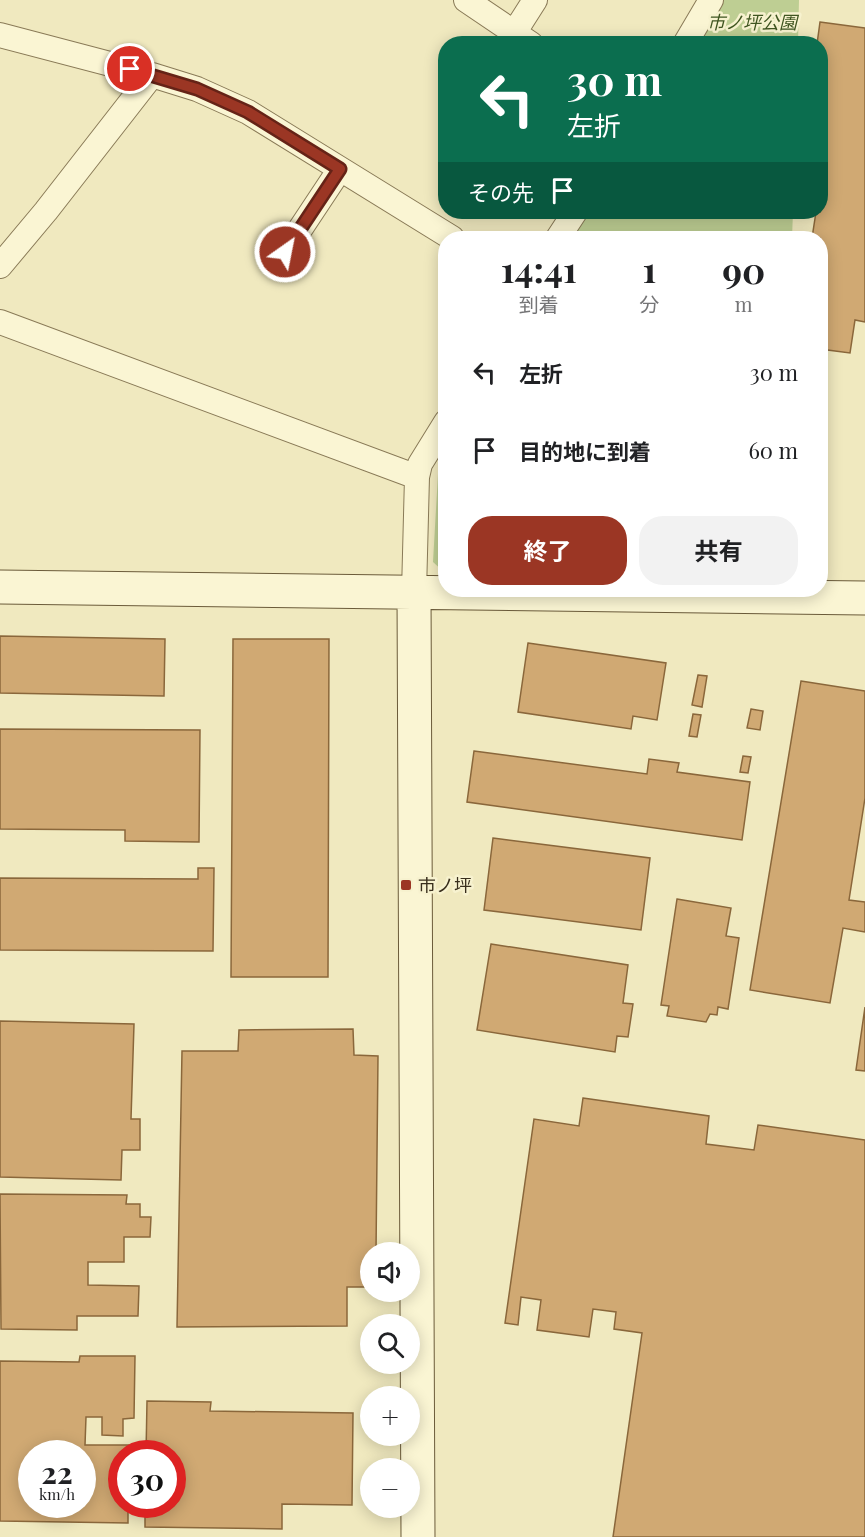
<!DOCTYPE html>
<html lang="ja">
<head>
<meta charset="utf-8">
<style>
  body { margin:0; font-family:"Playfair Display","Noto Sans JP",serif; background:#f2f2f2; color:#202124; height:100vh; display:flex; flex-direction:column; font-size:22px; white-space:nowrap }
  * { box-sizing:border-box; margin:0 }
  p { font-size:20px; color:#757577 }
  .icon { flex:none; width:33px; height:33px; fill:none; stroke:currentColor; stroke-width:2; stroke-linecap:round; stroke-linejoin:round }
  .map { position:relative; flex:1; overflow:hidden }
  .sheet { position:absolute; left:438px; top:231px; width:390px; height:366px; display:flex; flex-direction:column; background:#fff; border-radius:24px; box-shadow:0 3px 15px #0003 }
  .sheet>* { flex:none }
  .hud { position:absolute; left:438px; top:36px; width:390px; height:183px; border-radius:24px; box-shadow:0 3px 15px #0003; background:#0b6e4f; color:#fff; overflow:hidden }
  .tools { position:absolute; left:360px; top:1242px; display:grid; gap:12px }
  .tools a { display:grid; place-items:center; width:60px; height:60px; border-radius:50%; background:#fff; box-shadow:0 3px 15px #0003; font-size:30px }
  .speed { position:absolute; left:18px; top:1440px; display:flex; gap:12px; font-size:30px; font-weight:700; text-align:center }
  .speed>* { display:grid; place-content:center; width:78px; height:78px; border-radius:50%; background:#fff; box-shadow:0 3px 15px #0003; line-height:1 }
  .speed small { font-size:15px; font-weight:400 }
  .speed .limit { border:9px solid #d22; background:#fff; color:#111 }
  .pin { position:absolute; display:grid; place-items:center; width:51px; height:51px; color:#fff; margin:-26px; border:3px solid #fff; border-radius:50%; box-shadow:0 2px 6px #0007 }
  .me { position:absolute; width:66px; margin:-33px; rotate:33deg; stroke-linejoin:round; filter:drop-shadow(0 0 4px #0008) }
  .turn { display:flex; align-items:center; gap:21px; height:126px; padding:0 30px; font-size:27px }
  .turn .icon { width:78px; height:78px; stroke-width:2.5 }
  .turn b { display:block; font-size:42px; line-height:51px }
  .then { display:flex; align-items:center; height:57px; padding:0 30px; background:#0003; gap:12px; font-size:22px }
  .eta { display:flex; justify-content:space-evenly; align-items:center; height:102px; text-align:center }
  .eta b { font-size:36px; font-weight:700; line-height:42px }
  .action { display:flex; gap:12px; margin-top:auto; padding:12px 30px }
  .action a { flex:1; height:69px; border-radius:24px; background:#9b3624; color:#fff; font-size:24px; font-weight:700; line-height:69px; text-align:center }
  .action a+a { background:#f2f2f2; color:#202124 }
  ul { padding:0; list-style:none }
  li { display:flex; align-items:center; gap:18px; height:78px; padding:0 30px }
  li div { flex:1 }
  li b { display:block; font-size:22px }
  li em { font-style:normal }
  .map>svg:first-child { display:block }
  .green { fill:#bece93 }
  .building { fill:#d0a973; stroke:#8a673b; stroke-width:1.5; fill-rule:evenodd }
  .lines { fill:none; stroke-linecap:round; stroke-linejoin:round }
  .street-casing { stroke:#897a57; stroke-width:26 }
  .secondary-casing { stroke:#6b5b3a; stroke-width:35 }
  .street { stroke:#faf5d3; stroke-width:24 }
  .secondary { stroke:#faf5d3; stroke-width:33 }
  .route-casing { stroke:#652317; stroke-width:15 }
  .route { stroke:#9b3624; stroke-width:10 }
  .poi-dot { fill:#9b3624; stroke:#f7f2cf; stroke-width:2 }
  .labels { text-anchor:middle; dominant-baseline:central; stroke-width:5; stroke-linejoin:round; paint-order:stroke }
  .park-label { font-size:18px; font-style:italic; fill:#405621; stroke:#f7f2cf }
  .poi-label { font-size:18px; fill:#382e1c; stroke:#f7f2cf; text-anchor:start }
</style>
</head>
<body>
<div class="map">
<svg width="865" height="1537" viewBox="0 0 865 1537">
  <rect width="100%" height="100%" fill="#f0e9bf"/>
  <path class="green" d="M721,0H799L798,43L692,44Z
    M585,212H793L792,238H569Z
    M445,451L446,573H445L433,562L438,474Z"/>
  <path class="building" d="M820,22L865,28V322L855,320L850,353L820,349V238H812L816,212H820V44H817Z
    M0,636L165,639L164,696L0,693Z
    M233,639H329L328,977H231Z
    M528,643L666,663L657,720L633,716L631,729L518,712Z
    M698,675L707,676L702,707L692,705Z
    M801,681L865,691V798L849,900L865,902V932L843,928L830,1003L750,990Z
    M751,709L763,711L760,730L747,728Z
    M693,714L701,715L697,737L689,736Z
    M0,729L200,730L199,842L125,841V830L0,829Z
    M474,751L647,774L649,759L679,763L677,772L750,782L742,840L467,802Z
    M743,756L751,757L748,773L740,772Z
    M493,838L650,858L641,930L484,910Z
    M198,868H214L213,951L0,950V878L198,879Z
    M677,899L731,908L726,936L739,938L728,1009L718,1007L717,1015L710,1014L706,1022L667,1016L669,1006L661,1005Z
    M491,944L628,965L623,1003L633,1004L628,1037L617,1036L615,1052L477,1030Z
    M865,1007V1071L856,1070Z
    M0,1021L134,1024L131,1119H140V1150H122L121,1180L0,1177Z
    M353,1029L354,1055L378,1056L376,1252H370V1287H347V1326L177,1327L182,1051H238L239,1030Z
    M583,1098L709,1116L706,1144L754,1150L758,1125L865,1140V1537H613L642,1333L614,1329L616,1312L593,1309L589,1337L537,1330L541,1300L521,1297L518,1325L505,1323L534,1119L579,1126Z
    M0,1194L127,1195L126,1204H140V1217H151L150,1237H124V1262H88V1285L139,1286L138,1316H77V1330L1,1329Z
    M80,1356H135L134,1418L123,1419V1436L102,1435V1417H86L85,1445H129V1454H122V1504H128V1523L0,1521V1361L79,1362ZM32,1454H82V1504H32Z
    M147,1401L211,1402L210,1411L353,1413L352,1505L282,1504V1529L145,1527V1504H172V1454H146Z"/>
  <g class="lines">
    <defs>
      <path id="street" d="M466,0L531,44
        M514,33L535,0
        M0,35L152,75L197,89L248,112L452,238
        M685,44L711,0
        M558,238L575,212
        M285,252L340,169
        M0,266L46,211L152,75
        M0,322L417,477L414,592
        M417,477L420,464L446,422"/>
      <path id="secondary" d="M0,587L865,598
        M414,592L418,1537"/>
    </defs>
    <use href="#street" class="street-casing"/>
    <use href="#secondary" class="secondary-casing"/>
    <use href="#street" class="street"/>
    <use href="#secondary" class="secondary"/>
  </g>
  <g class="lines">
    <defs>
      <path id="route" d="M130,69L197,89L248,112L340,169L285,252"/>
    </defs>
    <use href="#route" class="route-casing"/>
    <use href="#route" class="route"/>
  </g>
  <rect class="poi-dot" x="400" y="879" width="12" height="12" rx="3"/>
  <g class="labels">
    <g class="park-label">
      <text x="752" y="22">市ノ坪公園</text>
    </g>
    <g class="poi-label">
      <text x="418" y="885">市ノ坪</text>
    </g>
  </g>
</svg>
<div class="tools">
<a><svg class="icon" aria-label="sound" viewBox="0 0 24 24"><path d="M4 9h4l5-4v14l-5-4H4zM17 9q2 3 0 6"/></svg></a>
<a><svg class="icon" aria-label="search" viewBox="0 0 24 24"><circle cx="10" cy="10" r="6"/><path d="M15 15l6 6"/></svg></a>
<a>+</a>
<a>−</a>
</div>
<div class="speed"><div>22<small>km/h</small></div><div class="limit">30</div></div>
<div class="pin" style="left:130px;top:69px;background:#d93025"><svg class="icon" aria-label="arrive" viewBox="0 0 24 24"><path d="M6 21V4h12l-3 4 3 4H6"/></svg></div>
<svg class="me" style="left:285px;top:252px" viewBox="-20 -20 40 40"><circle r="17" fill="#9b3624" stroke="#fff" stroke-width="3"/><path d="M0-11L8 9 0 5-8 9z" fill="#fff"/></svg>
<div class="hud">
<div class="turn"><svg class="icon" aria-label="left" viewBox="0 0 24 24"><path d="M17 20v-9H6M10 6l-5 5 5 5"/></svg><div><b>30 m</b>左折</div></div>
<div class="then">その先<svg class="icon" aria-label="arrive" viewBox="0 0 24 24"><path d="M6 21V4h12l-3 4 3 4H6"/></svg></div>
</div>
<section class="sheet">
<div class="eta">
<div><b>14:41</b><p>到着</p></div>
<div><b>1</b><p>分</p></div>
<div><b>90</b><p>m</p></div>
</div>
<ul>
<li><svg class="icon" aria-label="left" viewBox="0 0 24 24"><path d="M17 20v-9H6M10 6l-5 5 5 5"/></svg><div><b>左折</b></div><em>30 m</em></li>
<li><svg class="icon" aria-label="arrive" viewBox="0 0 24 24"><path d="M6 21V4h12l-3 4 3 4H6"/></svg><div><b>目的地に到着</b></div><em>60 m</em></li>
</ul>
<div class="action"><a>終了</a><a>共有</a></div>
</section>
</div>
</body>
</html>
